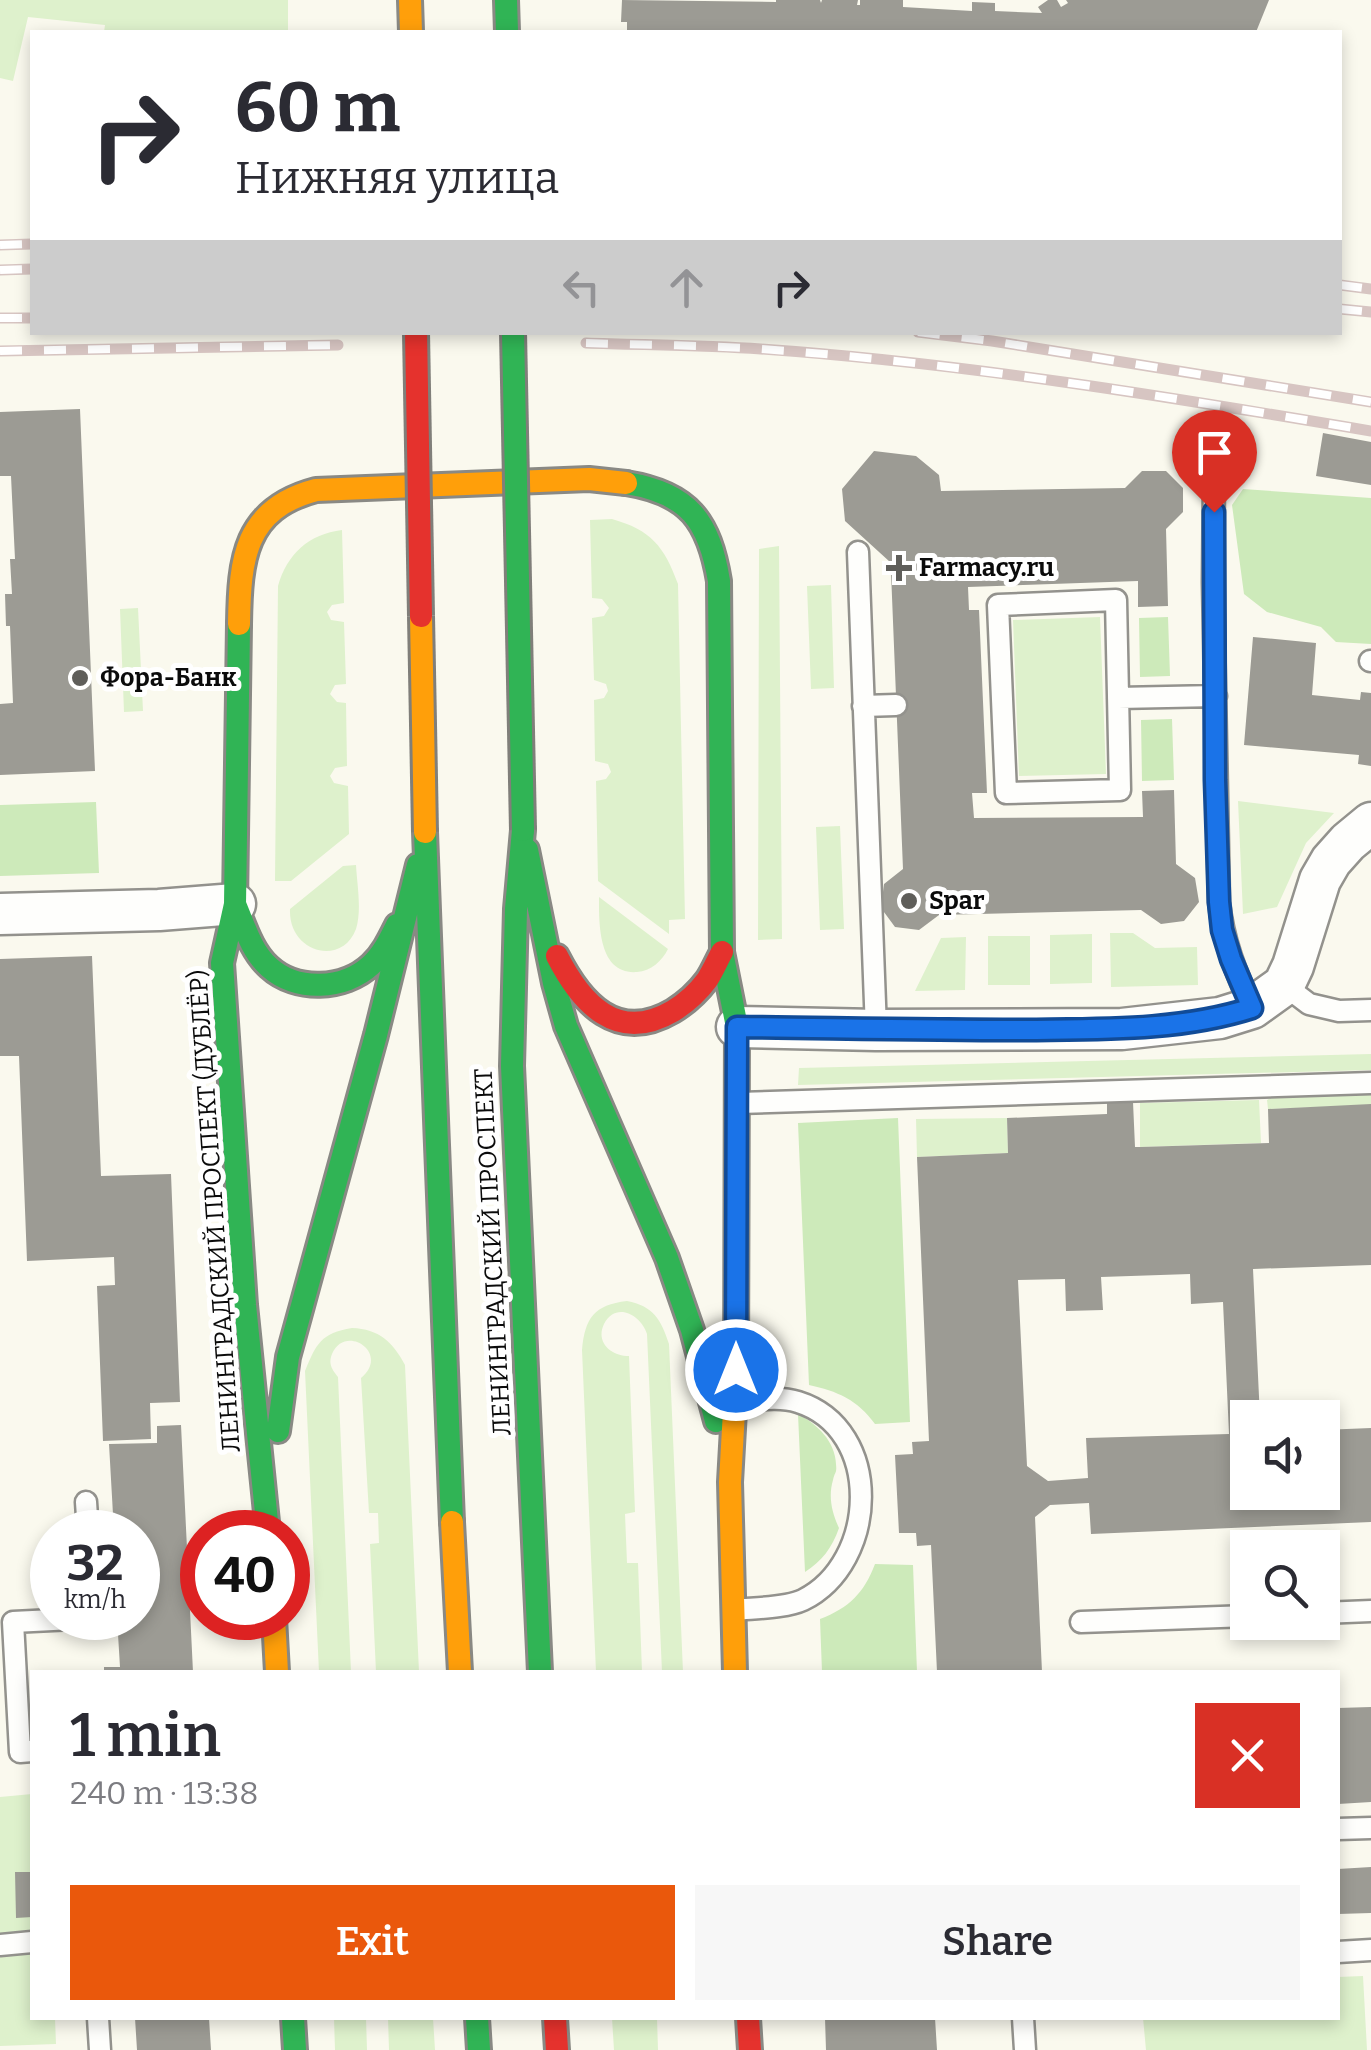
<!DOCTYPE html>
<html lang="en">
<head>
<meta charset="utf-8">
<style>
  body { margin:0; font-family:Bitter,serif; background:#f7f7f7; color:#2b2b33; height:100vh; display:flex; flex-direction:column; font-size:38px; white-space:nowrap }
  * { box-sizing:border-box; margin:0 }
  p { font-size:32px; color:#7c7c81 }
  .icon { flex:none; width:55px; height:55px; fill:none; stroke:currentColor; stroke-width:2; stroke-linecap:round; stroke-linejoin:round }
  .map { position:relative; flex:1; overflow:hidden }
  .details { position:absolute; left:30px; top:1670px; width:1310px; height:350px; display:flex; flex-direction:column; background:#fff; border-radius:0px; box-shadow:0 5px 15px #0003 }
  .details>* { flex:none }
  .hud { position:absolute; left:30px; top:30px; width:1312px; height:305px; border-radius:0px; box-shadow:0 5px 15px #0003; background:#fff; color:#2b2b33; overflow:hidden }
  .fabs { position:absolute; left:1230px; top:1400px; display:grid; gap:20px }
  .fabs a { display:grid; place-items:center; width:110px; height:110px; border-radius:0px; background:#fff; box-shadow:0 5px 15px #0003; font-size:50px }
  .speed { position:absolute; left:30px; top:1510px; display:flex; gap:20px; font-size:50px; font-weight:700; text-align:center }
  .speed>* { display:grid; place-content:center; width:130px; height:130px; border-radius:50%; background:#fff; box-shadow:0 5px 15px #0003; line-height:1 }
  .speed small { font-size:25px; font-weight:400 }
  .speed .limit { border:15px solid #d22; background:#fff; color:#111 }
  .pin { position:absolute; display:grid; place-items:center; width:85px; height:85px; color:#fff; margin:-102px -42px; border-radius:50% 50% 50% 0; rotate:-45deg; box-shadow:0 0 10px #0007 }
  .pin .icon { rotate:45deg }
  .me { position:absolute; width:110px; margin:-55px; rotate:0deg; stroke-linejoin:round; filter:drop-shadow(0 0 8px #0008) }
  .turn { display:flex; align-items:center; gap:35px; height:210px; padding:0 40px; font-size:45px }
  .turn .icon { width:130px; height:130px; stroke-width:2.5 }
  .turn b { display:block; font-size:70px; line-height:85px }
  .lanes { display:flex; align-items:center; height:95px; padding:0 40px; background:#0003; justify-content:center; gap:50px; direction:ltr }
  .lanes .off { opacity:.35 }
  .round { display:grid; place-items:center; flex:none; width:105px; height:105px; border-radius:0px; background:#f7f7f7 }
  .summary { display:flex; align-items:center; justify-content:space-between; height:170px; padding:0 40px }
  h1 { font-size:60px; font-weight:600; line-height:75px }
  .primary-button { display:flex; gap:20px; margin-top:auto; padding:20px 40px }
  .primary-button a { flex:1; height:115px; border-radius:0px; background:#ea580c; color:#fff; font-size:40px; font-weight:600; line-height:115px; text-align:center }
  .primary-button a+a { background:#f7f7f7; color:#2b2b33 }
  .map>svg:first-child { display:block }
  .green { fill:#def1cc }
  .forest { fill:#cdeaba }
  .building { fill:#9c9b94; fill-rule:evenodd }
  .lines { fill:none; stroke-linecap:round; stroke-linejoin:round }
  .lane-casing { stroke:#93928d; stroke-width:25 }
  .street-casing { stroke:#93928d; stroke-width:45 }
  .fast-casing { stroke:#898984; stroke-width:28 }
  .slow-casing { stroke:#898984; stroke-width:28 }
  .jam-casing { stroke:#898984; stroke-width:28 }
  .lane { stroke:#fefefc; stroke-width:20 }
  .street { stroke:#fefefc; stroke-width:40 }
  .fast { stroke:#30b455; stroke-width:22 }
  .slow { stroke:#ff9f0a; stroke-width:22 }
  .jam { stroke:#e5322d; stroke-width:22 }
  .rail-casing { stroke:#d7c5c2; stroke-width:11 }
  .rail { stroke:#fff; stroke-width:8; stroke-dasharray:22; stroke-linecap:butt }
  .fast-bridge-casing { stroke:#807f7a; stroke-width:28; stroke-linecap:butt }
  .slow-bridge-casing { stroke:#807f7a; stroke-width:28; stroke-linecap:butt }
  .jam-bridge-casing { stroke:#807f7a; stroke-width:28; stroke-linecap:butt }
  .fast-bridge { stroke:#30b455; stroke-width:22 }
  .slow-bridge { stroke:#ff9f0a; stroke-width:22 }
  .jam-bridge { stroke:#e5322d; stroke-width:22 }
  .route-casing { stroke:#114b97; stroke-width:25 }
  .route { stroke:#1a73e8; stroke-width:18 }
  .poi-dot { fill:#5f5e5a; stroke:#fff; stroke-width:4 }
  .labels { text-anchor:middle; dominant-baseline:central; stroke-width:10; stroke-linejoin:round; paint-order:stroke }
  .poi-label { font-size:25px; font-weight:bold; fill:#0b0b0b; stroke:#fff; text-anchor:start }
  .street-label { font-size:25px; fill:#0b0b0b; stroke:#fff }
</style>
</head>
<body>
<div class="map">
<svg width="1371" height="2050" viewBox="0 0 1371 2050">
  <rect width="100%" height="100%" fill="#faf9ee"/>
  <path class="green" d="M0,0H288V32H104L105,25L28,17L13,81L0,78Z
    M612,519C651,530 664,546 678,584L685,919L669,920V934L598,881L596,781L606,779L611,772L608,764L595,761L594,700L604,698L608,691L606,684L594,680L592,618L604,616L609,608L602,599L592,598L590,520Z
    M342,530L344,603L332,605L327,612L331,620L344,622L346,684L335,685L330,694L337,702L346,703L347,766L335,768L330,776L334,783L348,786L349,834L291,881H275L278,586C287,554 309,534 342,530Z
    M779,546L782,939L758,940L759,549Z
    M831,585L834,688L811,689L807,586Z
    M138,608L143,711L124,712L120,609Z
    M1100,617L1106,774L1019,776L1013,620Z
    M1238,801L1334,813L1306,843L1277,907L1243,914Z
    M840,826L844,929L820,930L816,827Z
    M356,865C357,884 362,910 356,929C342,967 288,953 290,909L343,866Z
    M599,897L668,949C662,961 651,971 637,972C598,975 599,924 599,897Z
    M1110,933H1133L1155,948L1197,947L1198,985L1111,987Z
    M1092,934V983L1050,984V935Z
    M988,936H1030V985H988Z
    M966,937L965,990L915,991L941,938Z
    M1371,1054V1070L798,1085L799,1068Z
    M1371,1091V1105L1268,1109L1267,1100L1276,1095Z
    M1259,1100L1261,1143L1140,1147V1103Z
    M1007,1118L1008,1153L917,1157L916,1119Z
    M627,1301C653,1306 661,1319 669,1344L683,1672H662L647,1334C641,1315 616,1301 604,1324C595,1343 612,1356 629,1356L635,1512L625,1514L627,1563H638L642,1672H596L582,1350C585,1318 594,1305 627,1301Z
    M352,1328C379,1329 393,1342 405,1365L419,1672H376L370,1544L379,1543L378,1513H369L361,1378C391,1353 345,1323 332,1354C328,1364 332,1369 338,1377L351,1672H319L305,1371C316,1344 321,1333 352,1328Z
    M32,1794V2018H55L56,2044L0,2046V1797Z
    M1363,1976L1367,2050H1146L1143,2018H1338V1977Z
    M334,2018H366L367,2050H335Z
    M388,2018H433L435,2050H389Z
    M612,2018H657L658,2050H614Z"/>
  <path class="forest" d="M1243,489L1371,498V644L1336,642L1321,627L1267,612L1244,594L1232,505Z
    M1168,617L1170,676L1140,677L1139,618Z
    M1172,719L1174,780L1142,781L1141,720Z
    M96,802L99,873L0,876V805Z
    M898,1118L910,1422L875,1424C858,1400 837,1391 809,1385L798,1123Z
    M798,1414C817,1424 835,1441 836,1464C837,1474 835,1471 833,1480C828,1497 832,1513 839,1528C832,1548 822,1561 805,1572Z
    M875,1564L913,1565L917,1672H822L820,1619C849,1608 864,1593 875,1564Z"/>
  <path class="building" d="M622,0L776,2V0H820L821,3L822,0H858L857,5H860V0H903V7L972,11V2L995,3V11L1042,13L1038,7L1048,0H1057L1061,7L1068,3L1066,0H1269L1256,32H627V22H621Z
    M80,409L95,771L0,775V704L13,703L10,626H6L5,594H12L10,559H15L11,476H0V412Z
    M1323,433L1371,442V485L1316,476Z
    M874,451L916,456L939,475L941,491L1125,488L1142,471H1166L1183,488V512L1166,529L1168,606L1138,607V581L968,587L969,610H979L987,793H972L974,818L1143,817L1142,791L1174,790L1176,864L1195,878L1199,902L1184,921L1161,924L1141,910L939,915L919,930L895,927L881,908L884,884L903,869L891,572L890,562L845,521L842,489Z
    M1253,637L1316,643L1312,695L1360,700L1361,692L1371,693V766L1358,764L1359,755L1244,745Z
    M92,956L101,1176L171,1174L180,1402L150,1403L151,1439L103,1441L97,1286L115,1285L114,1257L27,1261L19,1056H0V959Z
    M1133,1102L1135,1147H1140L1269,1143L1268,1109L1371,1104V1265L1253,1269L1260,1418H1248V1492H1322V1430L1371,1428V1522L1091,1534L1089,1503L1050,1505L1035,1517L1042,1672H937L931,1545L917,1546L916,1533H899L895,1455L913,1454L912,1442L929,1441L917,1157L1008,1153L1007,1118L1107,1114V1103ZM1190,1274L1191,1304L1223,1302L1229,1434L1086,1438L1088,1478L1048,1481L1027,1466L1018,1280L1065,1279L1066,1311L1103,1310L1101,1277Z
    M181,1425L193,1672H104V1667H120L117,1618H138V1532H114L109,1444L157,1443V1426Z
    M1371,1707V1802L1338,1804V1708Z
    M1371,1867V1913L1338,1914V1869Z
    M15,1872H32V1917L16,1918Z
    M135,2018H209L211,2050H137Z
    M825,2018H935L937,2050H826Z"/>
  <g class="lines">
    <defs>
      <path id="lane" d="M1214,477L1213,582L1219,902C1223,941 1236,973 1252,1008
        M858,552L876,1030
        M1116,600L1120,790L1006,793L998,605Z
        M1370,661H1371
        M1118,698L1216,696
        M863,706L896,705
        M1284,985L1309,1004L1339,1011L1371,1010
        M739,1103L1371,1083
        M86,1502L88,1532
        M735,1610C754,1608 786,1608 803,1600C878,1563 884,1429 798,1402C779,1396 757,1400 737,1401
        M1322,1613L1371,1611
        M1081,1622L1248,1616
        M32,1751L20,1752L13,1622L93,1618
        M1338,1829L1371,1828
        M0,1945L32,1942
        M1338,1952L1371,1950
        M98,2018L100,2050
        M1023,2018L1025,2050"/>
      <path id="street" d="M0,914L159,910L235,904
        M737,1027L876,1030L1122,1029L1220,1018L1252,1008L1284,985L1293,966L1320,880L1331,861L1348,842L1371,823"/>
      <path id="fast" d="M506,0L507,32
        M626,483C689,493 709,521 719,581L722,952L737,1027L736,1375
        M239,624L235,904L222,963L245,1305L268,1532
        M523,830L516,909L512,1066L540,1672
        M425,832C435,1062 441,1292 452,1522
        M527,850L554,983L566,1026L667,1258L692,1330L716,1421
        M235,904C244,925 251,951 269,967C296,992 344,990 371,965C383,954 390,939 397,925
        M278,1431L288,1357L376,1035L418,865
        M293,2018L295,2050
        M477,2018L479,2050"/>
      <path id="slow" d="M410,0L411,32
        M239,624C240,559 244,509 316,490L589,479L626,483
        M452,1522L460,1672
        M274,1618L277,1672
        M735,1672L730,1482L736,1375"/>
      <path id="jam" d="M557,956C581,1003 617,1044 673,1011C686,1003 698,992 707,980C713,971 717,961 722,952
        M555,2018L557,2050
        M748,2018L750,2050"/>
    </defs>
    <use href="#lane" class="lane-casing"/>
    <use href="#street" class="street-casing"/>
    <use href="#fast" class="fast-casing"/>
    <use href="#slow" class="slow-casing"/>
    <use href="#jam" class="jam-casing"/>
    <use href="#lane" class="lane"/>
    <use href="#street" class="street"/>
    <use href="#fast" class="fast"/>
    <use href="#slow" class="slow"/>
    <use href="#jam" class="jam"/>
    <defs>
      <path id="rail" d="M0,245L32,244
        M0,270L32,269
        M1340,285L1371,289
        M1340,309L1371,312
        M0,318H32
        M918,332L992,341L1371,402
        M586,343C644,345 703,345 761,349C964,363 1170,397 1371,431
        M0,351L338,345"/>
    </defs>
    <use href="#rail" class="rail-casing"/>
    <use href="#rail" class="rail"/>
    <defs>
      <path id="fast-bridge" d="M513,332L523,830"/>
      <path id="slow-bridge" d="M421,616L425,832"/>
      <path id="jam-bridge" d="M416,332L421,616"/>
    </defs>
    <use href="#fast-bridge" class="fast-bridge-casing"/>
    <use href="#slow-bridge" class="slow-bridge-casing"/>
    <use href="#jam-bridge" class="jam-bridge-casing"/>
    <use href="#fast-bridge" class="fast-bridge"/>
    <use href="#slow-bridge" class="slow-bridge"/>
    <use href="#jam-bridge" class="jam-bridge"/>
  </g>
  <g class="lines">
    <defs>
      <path id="route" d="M736,1370L737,1027C833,1028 929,1030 1026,1030C1102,1029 1180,1031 1252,1008L1231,959L1222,930L1219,902L1215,780L1214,512"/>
    </defs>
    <use href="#route" class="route-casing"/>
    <use href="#route" class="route"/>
  </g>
  <g class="poi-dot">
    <path d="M894 553h10v10h10v10h-10v10h-10v-10h-10v-10h10z"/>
    <circle cx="80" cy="678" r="10"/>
    <circle cx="909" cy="901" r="10"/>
  </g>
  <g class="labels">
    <g class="poi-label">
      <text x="919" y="568">Farmacy.ru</text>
      <text x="100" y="678">Фора-Банк</text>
      <text x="929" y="901">Spar</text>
    </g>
    <g class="street-label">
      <text transform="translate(215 1211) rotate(-94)">ЛЕНИНГРАДСКИЙ ПРОСПЕКТ (ДУБЛЁР)</text>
      <text transform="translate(493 1252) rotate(-93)">ЛЕНИНГРАДСКИЙ ПРОСПЕКТ</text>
    </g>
  </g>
</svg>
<div class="fabs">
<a><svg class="icon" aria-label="sound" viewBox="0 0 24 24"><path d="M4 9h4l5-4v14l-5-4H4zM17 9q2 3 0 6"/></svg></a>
<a><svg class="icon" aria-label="search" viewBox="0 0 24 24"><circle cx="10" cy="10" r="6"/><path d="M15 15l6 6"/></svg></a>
</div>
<div class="speed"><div>32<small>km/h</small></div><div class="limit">40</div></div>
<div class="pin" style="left:1214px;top:512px;background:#d93025"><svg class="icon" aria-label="arrive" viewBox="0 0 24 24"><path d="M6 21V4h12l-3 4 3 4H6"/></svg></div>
<svg class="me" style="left:736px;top:1370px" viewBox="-20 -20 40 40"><circle r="17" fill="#1a73e8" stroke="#fff" stroke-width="3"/><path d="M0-11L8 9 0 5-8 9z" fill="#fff"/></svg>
<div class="hud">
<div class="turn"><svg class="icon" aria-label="right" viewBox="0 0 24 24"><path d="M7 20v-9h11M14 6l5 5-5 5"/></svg><div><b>60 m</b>Нижняя улица</div></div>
<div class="lanes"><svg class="icon off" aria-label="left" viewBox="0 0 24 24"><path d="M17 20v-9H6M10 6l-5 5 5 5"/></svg><svg class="icon off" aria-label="ahead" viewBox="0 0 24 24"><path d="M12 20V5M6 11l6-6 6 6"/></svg><svg class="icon" aria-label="right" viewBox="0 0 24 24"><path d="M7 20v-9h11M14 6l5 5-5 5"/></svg></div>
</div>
<section class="details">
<div class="summary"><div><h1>1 min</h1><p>240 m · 13:38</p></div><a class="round" style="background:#d93025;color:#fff"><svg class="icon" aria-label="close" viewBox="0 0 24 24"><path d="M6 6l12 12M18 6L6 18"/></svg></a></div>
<div class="primary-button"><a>Exit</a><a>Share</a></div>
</section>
</div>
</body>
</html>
